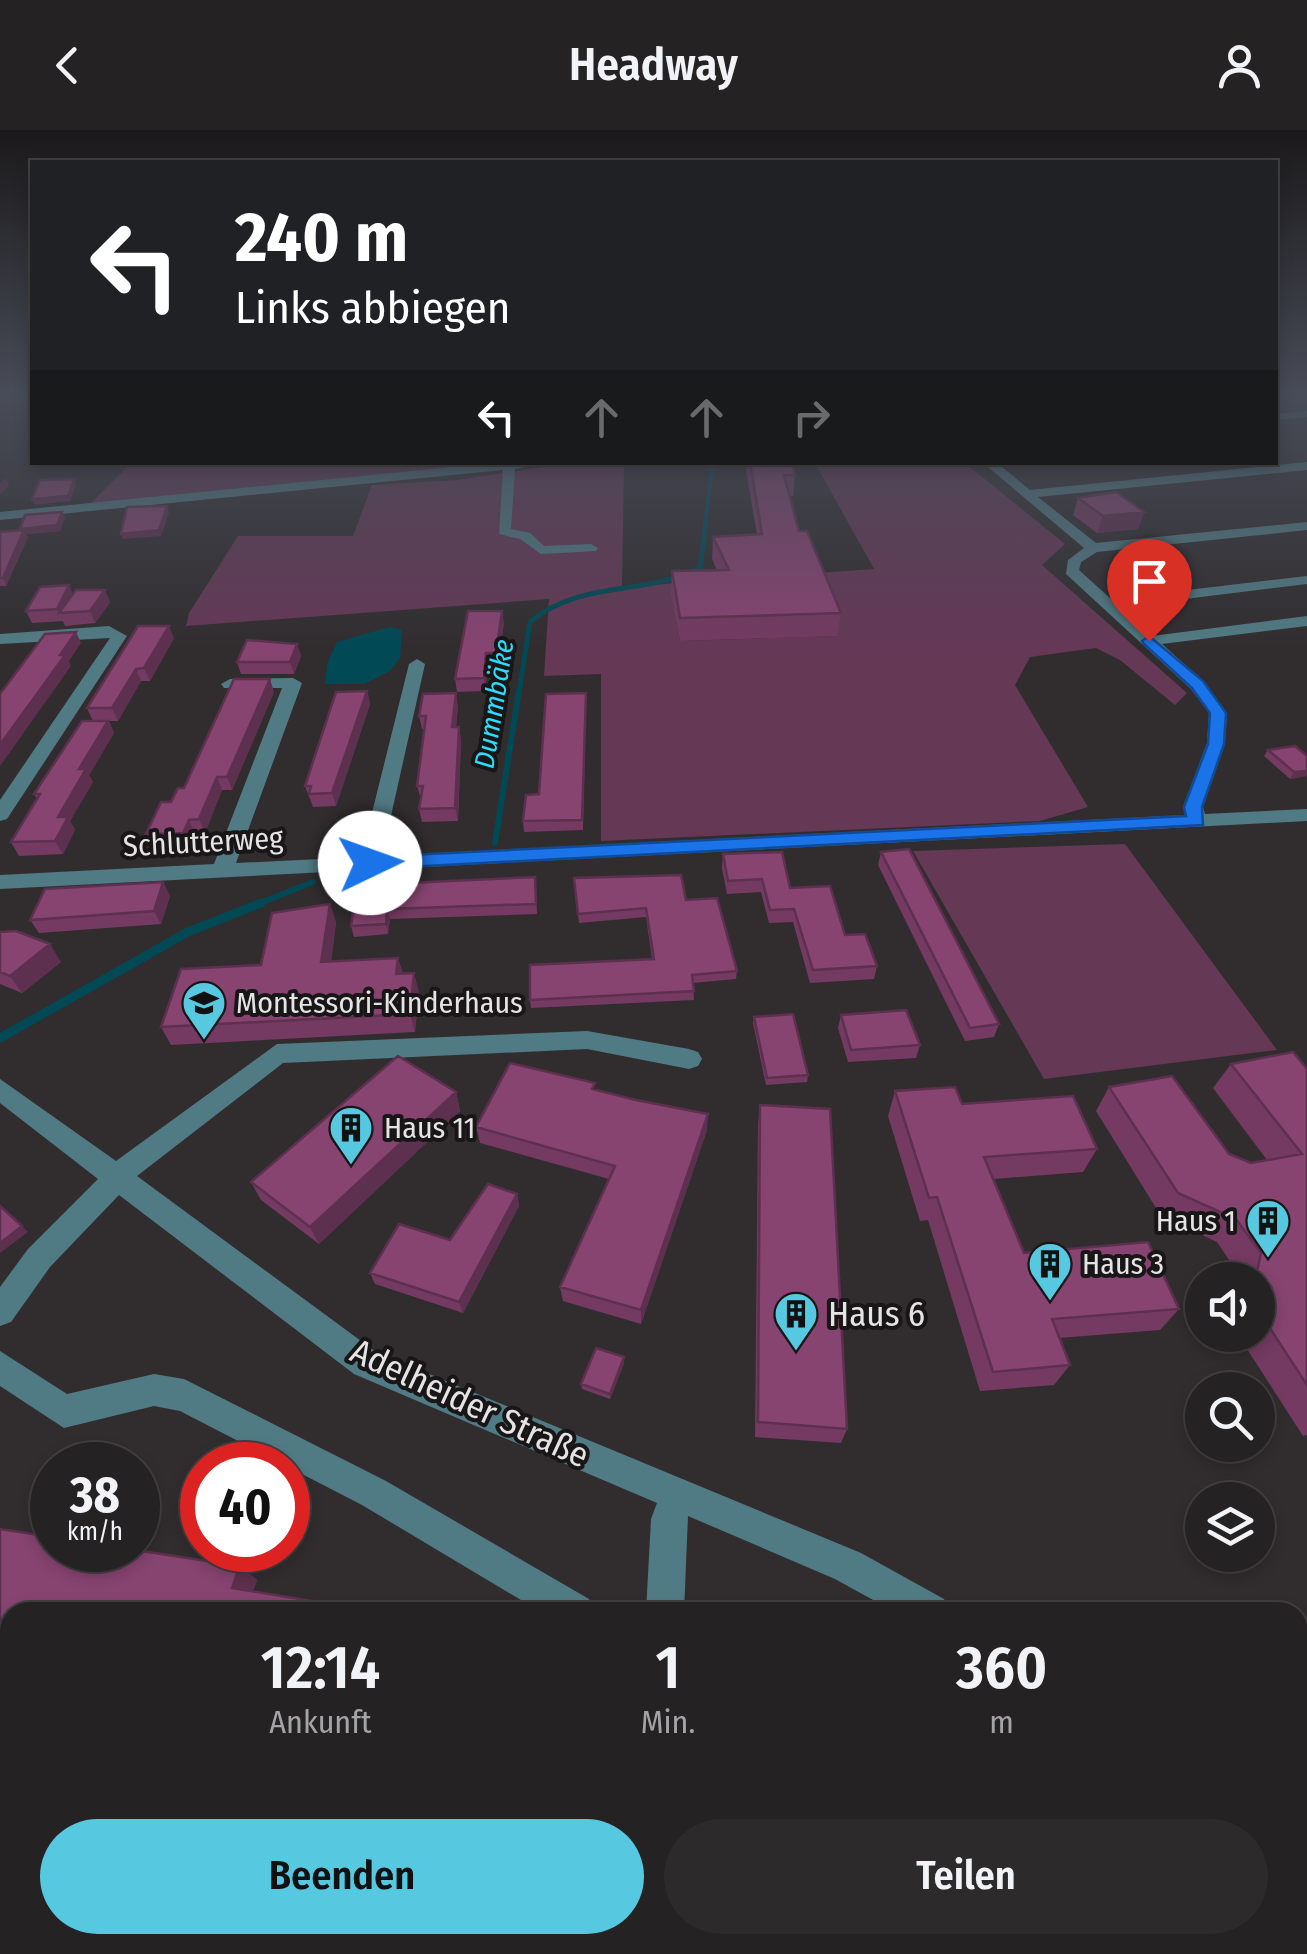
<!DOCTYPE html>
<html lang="de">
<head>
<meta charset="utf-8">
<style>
  body { margin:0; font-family:"Fira Sans Condensed",sans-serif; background:#2d2a2b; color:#f1f3f6; height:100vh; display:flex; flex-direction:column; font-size:38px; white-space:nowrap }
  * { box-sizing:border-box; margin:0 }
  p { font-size:32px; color:#a3a4a6 }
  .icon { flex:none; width:55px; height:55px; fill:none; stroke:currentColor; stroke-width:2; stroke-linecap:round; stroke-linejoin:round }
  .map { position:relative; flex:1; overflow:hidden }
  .details { position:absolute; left:0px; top:1472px; width:1308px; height:352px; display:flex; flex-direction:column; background:#252223; border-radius:30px 30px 0 0; box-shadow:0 5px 15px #0003,0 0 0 2px #423f41 }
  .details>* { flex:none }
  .hud { position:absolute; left:30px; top:30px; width:1248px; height:305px; border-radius:0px; box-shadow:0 5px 15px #0003,0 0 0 2px #423f41; background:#202124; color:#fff; overflow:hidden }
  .tools { position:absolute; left:1185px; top:1132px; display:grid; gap:20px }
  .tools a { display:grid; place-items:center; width:90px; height:90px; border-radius:50%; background:#252223; box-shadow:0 5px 15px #0003,0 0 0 2px #423f41; font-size:50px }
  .speed { position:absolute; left:30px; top:1312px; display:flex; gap:20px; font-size:50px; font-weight:700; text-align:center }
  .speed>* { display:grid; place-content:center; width:130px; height:130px; border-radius:50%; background:#252223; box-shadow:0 5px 15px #0003,0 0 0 2px #423f41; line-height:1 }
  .speed small { font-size:25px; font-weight:400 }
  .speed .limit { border:15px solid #d22; background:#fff; color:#111 }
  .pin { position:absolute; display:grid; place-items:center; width:85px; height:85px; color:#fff; margin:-102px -42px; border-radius:50% 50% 50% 0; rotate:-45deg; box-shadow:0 0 10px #0007 }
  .pin .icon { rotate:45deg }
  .me { position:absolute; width:110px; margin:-55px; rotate:87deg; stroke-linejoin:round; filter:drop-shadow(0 0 8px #0008) }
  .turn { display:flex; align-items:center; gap:35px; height:210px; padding:0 40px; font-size:45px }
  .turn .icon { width:130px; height:130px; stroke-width:2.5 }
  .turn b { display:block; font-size:70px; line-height:85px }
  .lanes { display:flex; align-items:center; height:95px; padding:0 40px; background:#0003; justify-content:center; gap:50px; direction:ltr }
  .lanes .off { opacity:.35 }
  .eta { display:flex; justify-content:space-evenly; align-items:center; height:170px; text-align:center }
  .eta b { font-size:60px; font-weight:600; line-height:70px }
  .action { display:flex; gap:20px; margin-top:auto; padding:20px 40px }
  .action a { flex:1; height:115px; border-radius:60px; background:#56c9e0; color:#111; font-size:40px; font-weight:600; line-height:115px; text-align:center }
  .action a+a { background:#2d2a2b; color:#f1f3f6 }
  header { display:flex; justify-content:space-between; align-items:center; height:130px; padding:0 40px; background:#252223; font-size:45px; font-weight:600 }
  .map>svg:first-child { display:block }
  .green { fill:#653856; fill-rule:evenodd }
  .water { fill:#014955 }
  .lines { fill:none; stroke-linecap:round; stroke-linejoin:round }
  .stream-far3 { stroke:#014955; stroke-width:4 }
  .stream-far2 { stroke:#014955; stroke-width:5 }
  .stream-far1 { stroke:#014955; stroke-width:6 }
  .stream { stroke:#014955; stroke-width:9 }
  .minor { fill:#517b84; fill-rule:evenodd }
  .wall { fill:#743a61 }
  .shaded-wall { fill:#5e304f }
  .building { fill:#874471; stroke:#5e304f; stroke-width:2.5 }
  .route { fill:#1a73e8; stroke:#114b97; stroke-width:2.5 }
  .labels { text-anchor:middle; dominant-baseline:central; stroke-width:8; stroke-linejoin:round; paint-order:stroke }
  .far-water-label { font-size:28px; font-style:italic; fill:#2bddfc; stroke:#181617 }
  .street-label { font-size:30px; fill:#e6e3e5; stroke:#181617 }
  .poi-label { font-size:30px; fill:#e6e3e5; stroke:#181617; text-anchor:start }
  .near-poi-label { font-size:35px; fill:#e6e3e5; stroke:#181617; text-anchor:start }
  .near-street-label { font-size:35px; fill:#e6e3e5; stroke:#181617 }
</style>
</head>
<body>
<header><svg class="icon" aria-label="back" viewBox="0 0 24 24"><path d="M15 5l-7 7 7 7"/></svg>Headway<svg class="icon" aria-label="person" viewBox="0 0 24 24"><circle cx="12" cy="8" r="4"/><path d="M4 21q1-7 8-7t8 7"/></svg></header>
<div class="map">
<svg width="1307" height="1824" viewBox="0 0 1307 1824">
  <rect width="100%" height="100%" fill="#312d2f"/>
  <path class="green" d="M131,333H518L88,376Z
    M570,333H624L622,457L874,439L815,333H965L1065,414L1042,435L1187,563L1175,575L1120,530L1096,518L1030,527L1015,555L1088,677L1040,691L601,711V544L544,546L549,469L186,496L189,483L238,406H353L372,355L457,350ZM672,465L836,506L680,511Z
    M1125,714L1277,920L1044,949L913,721Z"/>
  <path class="water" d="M389,497L402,500L400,528L390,541L364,554H325L327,534L337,512Z
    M10,1573V1815H49L46,1824H0V1594Z"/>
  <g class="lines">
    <path class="stream-far3" d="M705,395L713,332"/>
    <path class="stream-far2" d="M519,563L530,492C580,450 644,466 700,438L706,393"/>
    <path class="stream-far1" d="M495,713L519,560
      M255,775L313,752"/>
    <path class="stream" d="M0,908L188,802L261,773"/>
    <path class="minor" d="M1307,281V287L1275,290V284Z
      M502,332H550L515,339L511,399L530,403L544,416L591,414L598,418L596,421L541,424L520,409L499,404L503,340L0,390V382Z
      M982,332H996L1030,360L1307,332V340L1038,367L1096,413L1307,392V400L1097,422L1081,432L1079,440L1111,469L1307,446V454L1120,477L1152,506L1307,486V496L1162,514L1203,551L1227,583L1225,613L1203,677L1205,684L1307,679V691L0,759V745L214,734L282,558H224L221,554L230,549L293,548L302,553L236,733L361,727L409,534L417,529L425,534L382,726L1185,685L1183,677L1207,613L1209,583L1191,559L1066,444L1068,430L1084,418Z
      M109,496L127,506L7,689L0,691V670L110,508L0,514V504Z
      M587,901L689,919L698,922L702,929L698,936L689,939L587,919L283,933L137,1046L376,1222L861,1423L944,1469L950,1482H895L835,1449L688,1386L684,1482H646L651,1389L657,1373L354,1244L119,1065L50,1137L11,1192L0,1196V1157L28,1119L98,1049L0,973V949L116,1031L277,914Z
      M0,1221L67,1264L154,1244L184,1249L386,1351L589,1469L595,1482H541L362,1375L180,1281L154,1276L64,1298L0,1256Z
      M1298,1730L1307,1734V1782L1298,1778Z
      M693,1815H737L740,1824H694Z"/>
  </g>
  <path class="wall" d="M747,332H792L795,345L793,366H790L799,401L841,483L837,506L680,511L671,464L672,441L717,440L712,429L713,407L757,404L746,341Z
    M1078,368L1144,382L1138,399L1097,403L1073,385Z
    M65,387L60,401L26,404L28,407L6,456H0V402L20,400V399Z
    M73,465L110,472L95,493L65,496L63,491L32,493L26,481Z
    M504,493L498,535L488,536L485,561L457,562L455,549Z
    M174,508L150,551H141L118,591H109L114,603L89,645L93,652L70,691L75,700L63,724L19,726L11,712L37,669L34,664L93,591L87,578Z
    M297,514L301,526L294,544H241L237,532Z
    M367,561L370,574L336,676L313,677L305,656Z
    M274,562L232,660H222L205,703H195L189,716L152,717L146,704L171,672Z
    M586,573L583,700L524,702L523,691Z
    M458,576L456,597H459L461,610L458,691L422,692L419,679L421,669L417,656L424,599H422L419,586Z
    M1268,620L1307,626V646L1290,649L1264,626Z
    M881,722L999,894L994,907L965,911L878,735Z
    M723,724L790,758L845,805L877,836L874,849L810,853L793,792L769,793L761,762L727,764L722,738Z
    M574,748L686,770L737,841L736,849L693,853L694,870L531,878L530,870L652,829L646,787L579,793Z
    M163,752L170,766L161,794L39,803L30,790Z
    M536,757L537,784L390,789L388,804L354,807L351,796L356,760Z
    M330,774L336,793L331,832L398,828L403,844L419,862L415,902L171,915L161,897L261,835Z
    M0,802L61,832L22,863L0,854Z
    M841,885L920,915L916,928L848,932L838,898Z
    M754,887L808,945L807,952L766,955L753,893Z
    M1231,934L1307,939V1305L1303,1306L1238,1205H1258V1150H1239L1240,1146L1217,1112L1161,1086L1096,981L1109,957L1229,1024L1251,1033L1267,1030L1213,958Z
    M595,960L707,1000L641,1194L563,1171L560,1157L609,1049L480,1013L476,997Z
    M895,961L962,974L1097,1019L1083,1042L994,1049L1024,1123L1179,1179L1160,1200L1059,1208L1070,1235L1054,1255L980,1261L928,1090L920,1091L888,986Z
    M456,962L460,981L319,1114L261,1070L251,1052Z
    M760,975L847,1299L841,1313L755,1307L758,994Z
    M517,1064L519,1076L463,1183L375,1154L370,1143L450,1110Z
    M624,1227V1233L610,1269L582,1259L581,1254Z
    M0,1399L240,1436L257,1450L253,1461L312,1471L326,1482H10V1512L0,1510Z
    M1307,1497V1530L1298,1516V1502Z"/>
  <path class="shaded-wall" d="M0,263H15L0,275Z
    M6,348L9,356L0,364V353Z
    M74,349L76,355L70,371L35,375L32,369Z
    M167,376L169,382L161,406L123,409L121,404Z
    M62,382L65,387L60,401L26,404L28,407L6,456L3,448L22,405L20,399Z
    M1144,382L1138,399L1097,403L1103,386Z
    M69,455L74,467L59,483L57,479Z
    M105,460L110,472L95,493L90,481Z
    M502,481L504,493L498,535L496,523Z
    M169,496L174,508L150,551L144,538Z
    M76,502L81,513L69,531L71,536L0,636V615Z
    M297,514L301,526L294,544L290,532Z
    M486,523L488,536L485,561L484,548Z
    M136,539L141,551L118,591L112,578Z
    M270,549L274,562L232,660L227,647Z
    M367,561L370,574L336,676L332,663Z
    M456,563L458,576L455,610L452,597Z
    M108,591L114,603L89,645L93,652L70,691L75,700L63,724L55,711L58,687L79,639Z
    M459,597L461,610L458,691L455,678Z
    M1307,641V646L1290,649L1294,642Z
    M217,647L222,660L205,703L199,689Z
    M189,690L195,703L189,716L183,703Z
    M163,752L170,766L161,794L154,781Z
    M330,774L336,793L328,851L321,832Z
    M387,779L390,789L388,804L386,794Z
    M50,814L61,832L22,863L10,846Z
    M398,828L403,846L396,844Z
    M414,843L419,862L415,902L410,884Z
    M456,962L460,981L319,1114L310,1097Z
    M708,984L707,1000L641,1194V1180Z
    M517,1064L519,1076L463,1183L459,1172Z
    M22,1096L28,1102L0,1123V1113Z
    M624,1227V1233L610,1269V1264Z
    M240,1436L257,1450L250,1471L232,1458Z
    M312,1471L326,1482H309Z"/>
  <path class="building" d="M750,332H792L795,345H784L799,401H807L841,483L680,488L672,441L729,440L713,407L762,404Z
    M74,349L68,366L32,369L40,350Z
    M1116,362L1144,382L1103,386L1078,368Z
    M167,376L159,400L121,404L127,377Z
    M62,382L57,395L20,399L25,385Z
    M24,400L3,448H0V402Z
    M69,455L57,479L26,481L40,457Z
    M76,460H105L90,481L59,483Z
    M468,481H502L496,523H486L484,548L455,549Z
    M138,496H169L144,538L136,539L112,578H87Z
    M76,502L60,525H65L0,615V564L45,504Z
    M247,510L297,514L290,532H237Z
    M234,549H270L227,647H217L199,689L189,690L183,703L146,704L161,672H171L178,658H184Z
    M367,561L332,663L309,664L311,656H305L336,562Z
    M456,563L452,597H459L455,678L419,679L423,656H417L426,586H419L423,564Z
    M586,563L582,690L523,691L526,665L539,664L546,564Z
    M82,591H108L79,639H86L58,687H68L55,711L11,712L40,664H34Z
    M1295,616L1307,626V641L1294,642L1268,620Z
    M909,719L999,894L970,898L881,722Z
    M782,722L790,758L830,756L845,805L865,804L877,836L813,840L794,779L770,780L762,749L728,751L723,724Z
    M681,745L686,770L717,768L737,841L692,845L694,861L530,870V835L654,829L646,778L578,784L574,748Z
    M535,747L536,774L387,779L386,794L351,796L356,760L407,757L408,753Z
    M163,752L154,781L30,790L45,759Z
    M330,774L321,832L398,828L396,844L414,843L410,884L161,897L181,839L261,835L272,783Z
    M16,801L50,814L10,846L0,842V802Z
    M906,880L920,915L851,920L841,885Z
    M793,884L808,945L767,948L754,887Z
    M1293,922L1307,939V1255L1258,1180V1150H1255L1261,1123L1236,1089L1178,1063L1109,957L1172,946L1229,1024L1251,1033L1302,1024L1231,934Z
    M398,926L456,962L310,1097L251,1052Z
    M510,933L595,953L592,959L636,970L708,984L641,1180L560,1157L615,1036L476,997Z
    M955,957L962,974L1073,966L1097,1019L984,1027L1024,1123L1148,1112L1179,1179L1052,1189L1070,1235L993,1242L937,1067L929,1068L895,961Z
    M760,975L830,979L847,1299L758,1292Z
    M488,1054L517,1064L459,1172L370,1143L399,1094L450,1110Z
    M0,1076L22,1096L0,1113Z
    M596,1218L624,1227L610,1264L581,1254Z
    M0,1399L52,1407V1420H135L240,1436L232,1458L312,1471L309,1482H10V1505L0,1504Z"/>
  <linearGradient id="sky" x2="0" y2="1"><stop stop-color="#1b191a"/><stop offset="0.51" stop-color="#484c58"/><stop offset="1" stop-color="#484c58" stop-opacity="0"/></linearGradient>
  <rect width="1307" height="518" fill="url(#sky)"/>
  <path class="route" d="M1149,506L1203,551L1226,583L1224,614L1202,677L1203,695L370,739L360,733L370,727L1186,686L1184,677L1208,614L1210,583L1192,558L1144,514L1142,511Z"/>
  <defs>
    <symbol id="school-pin" viewBox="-11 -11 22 30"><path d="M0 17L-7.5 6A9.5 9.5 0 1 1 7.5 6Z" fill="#56c9e0" stroke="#181617"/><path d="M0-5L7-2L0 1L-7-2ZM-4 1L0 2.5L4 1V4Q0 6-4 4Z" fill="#111"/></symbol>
    <symbol id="building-pin" viewBox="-11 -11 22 30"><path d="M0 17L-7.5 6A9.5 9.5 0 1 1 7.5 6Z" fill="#56c9e0" stroke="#181617"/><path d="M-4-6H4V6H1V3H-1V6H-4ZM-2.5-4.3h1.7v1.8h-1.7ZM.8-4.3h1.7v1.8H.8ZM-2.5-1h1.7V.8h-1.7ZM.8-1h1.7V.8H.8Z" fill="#111"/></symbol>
  </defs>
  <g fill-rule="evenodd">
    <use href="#school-pin" x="179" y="848" width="50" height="68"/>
    <use href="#building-pin" x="326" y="973" width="50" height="68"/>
    <use href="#building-pin" x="1243" y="1066" width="50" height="68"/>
    <use href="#building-pin" x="1025" y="1109" width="50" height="68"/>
    <use href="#building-pin" x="771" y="1159" width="50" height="68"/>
  </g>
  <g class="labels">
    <g class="far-water-label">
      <text transform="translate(494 574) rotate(-81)">Dummbäke</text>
    </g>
    <g class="street-label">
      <text transform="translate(203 712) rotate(-3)">Schlutterweg</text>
    </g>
    <g class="poi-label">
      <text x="236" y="873">Montessori-Kinderhaus</text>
      <text x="384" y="998">Haus 11</text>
      <text x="1236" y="1091" text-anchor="end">Haus 1</text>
      <text x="1082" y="1134">Haus 3</text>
    </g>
    <g class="near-poi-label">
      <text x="828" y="1184">Haus 6</text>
    </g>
    <g class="near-street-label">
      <text transform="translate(470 1273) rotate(25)">Adelheider Straße</text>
    </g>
  </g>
</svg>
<div class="tools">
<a><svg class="icon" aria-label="sound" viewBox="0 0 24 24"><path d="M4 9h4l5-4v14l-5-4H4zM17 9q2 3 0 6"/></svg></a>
<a><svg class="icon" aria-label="search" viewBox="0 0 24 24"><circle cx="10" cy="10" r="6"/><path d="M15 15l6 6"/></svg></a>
<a><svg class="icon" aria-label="layers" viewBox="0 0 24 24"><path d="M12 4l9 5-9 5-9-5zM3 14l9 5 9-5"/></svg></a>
</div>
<div class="speed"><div>38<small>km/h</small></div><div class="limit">40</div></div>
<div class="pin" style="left:1149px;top:511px;background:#d93025"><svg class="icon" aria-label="arrive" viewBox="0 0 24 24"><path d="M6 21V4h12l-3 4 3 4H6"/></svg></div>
<svg class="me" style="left:370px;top:733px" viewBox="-20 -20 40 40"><circle r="19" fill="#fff"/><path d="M0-13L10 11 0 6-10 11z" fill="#1a73e8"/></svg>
<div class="hud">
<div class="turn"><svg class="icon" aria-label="left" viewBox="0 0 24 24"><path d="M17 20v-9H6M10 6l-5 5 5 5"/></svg><div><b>240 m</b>Links abbiegen</div></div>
<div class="lanes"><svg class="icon" aria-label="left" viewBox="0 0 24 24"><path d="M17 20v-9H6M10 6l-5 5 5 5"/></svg><svg class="icon off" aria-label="ahead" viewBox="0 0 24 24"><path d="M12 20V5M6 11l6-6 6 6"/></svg><svg class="icon off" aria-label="ahead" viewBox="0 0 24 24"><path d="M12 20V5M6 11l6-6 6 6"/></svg><svg class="icon off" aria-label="right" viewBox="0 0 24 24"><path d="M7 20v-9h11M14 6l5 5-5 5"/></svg></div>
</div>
<section class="details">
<div class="eta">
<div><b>12:14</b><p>Ankunft</p></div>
<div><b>1</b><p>Min.</p></div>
<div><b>360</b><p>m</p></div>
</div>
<div class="action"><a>Beenden</a><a>Teilen</a></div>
</section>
</div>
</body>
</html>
